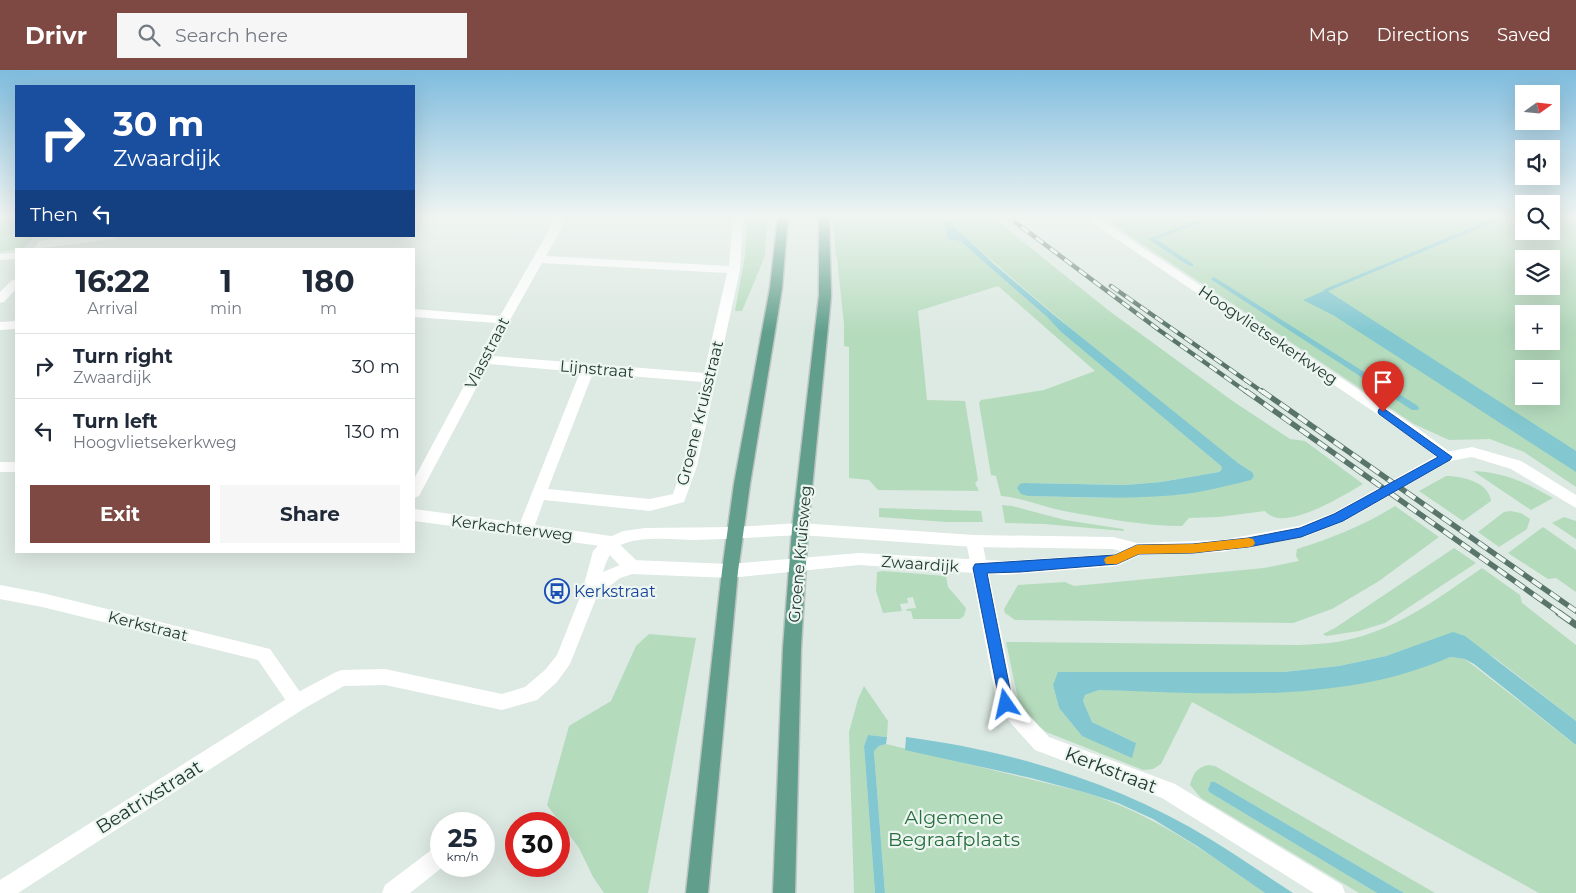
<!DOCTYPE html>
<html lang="en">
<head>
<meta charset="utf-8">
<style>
  body { margin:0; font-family:Montserrat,sans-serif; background:#f6f6f7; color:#1f2937; height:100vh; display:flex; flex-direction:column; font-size:19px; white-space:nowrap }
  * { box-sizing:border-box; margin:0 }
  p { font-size:16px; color:#747a83 }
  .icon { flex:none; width:28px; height:28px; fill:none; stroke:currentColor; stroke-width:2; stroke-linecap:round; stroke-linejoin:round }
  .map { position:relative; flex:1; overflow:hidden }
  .side { position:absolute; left:15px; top:178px; width:400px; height:305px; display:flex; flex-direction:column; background:#fff; border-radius:0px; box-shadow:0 5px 20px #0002 }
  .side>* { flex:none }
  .banner { position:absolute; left:15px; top:15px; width:400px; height:152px; border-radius:0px; box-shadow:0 5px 20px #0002; background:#1a4fa0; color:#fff; overflow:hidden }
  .needle { width:32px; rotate:75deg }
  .buttons { position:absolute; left:1515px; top:15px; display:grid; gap:10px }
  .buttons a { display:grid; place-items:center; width:45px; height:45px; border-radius:0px; background:#fff; box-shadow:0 5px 20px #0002; font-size:25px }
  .speed { position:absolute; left:430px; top:742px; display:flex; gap:10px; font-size:25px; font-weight:700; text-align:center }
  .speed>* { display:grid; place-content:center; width:65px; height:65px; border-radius:50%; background:#fff; box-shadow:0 5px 20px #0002; line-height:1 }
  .speed small { font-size:12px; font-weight:400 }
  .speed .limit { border:8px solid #d22; background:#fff; color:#111 }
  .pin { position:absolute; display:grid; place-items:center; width:42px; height:42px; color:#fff; margin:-51px -21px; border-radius:50% 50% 50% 0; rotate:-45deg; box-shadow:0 0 5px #0007 }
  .pin .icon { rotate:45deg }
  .me { position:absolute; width:55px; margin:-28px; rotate:349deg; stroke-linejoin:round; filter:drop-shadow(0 0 4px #0008) }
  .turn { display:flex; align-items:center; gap:18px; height:105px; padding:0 15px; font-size:22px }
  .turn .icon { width:65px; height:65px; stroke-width:2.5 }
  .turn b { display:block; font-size:35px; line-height:42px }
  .then { display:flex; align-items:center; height:48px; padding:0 15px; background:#0003; gap:10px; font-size:19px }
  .eta { display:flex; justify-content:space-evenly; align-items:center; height:85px; text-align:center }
  .eta b { font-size:30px; font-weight:700; line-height:35px }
  .primary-button { display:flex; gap:10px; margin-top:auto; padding:10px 15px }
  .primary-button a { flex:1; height:58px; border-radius:0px; background:#7e4943; color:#fff; font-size:20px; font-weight:700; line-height:58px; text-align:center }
  .primary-button a+a { background:#f6f6f7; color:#1f2937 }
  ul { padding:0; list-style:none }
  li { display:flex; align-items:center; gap:15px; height:65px; padding:0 15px; border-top:1px solid #e0e1e3 }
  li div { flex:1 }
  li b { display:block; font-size:19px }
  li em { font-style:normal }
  header { display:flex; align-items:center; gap:30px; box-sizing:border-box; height:70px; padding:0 25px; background:#7e4943; color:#fff }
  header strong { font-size:24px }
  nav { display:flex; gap:28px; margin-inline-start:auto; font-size:18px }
  .search { width:350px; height:45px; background:#f6f6f7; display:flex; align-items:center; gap:12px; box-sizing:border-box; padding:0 18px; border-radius:0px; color:#747a83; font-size:19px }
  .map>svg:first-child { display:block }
  .green { fill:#b5dbbd; fill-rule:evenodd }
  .water { fill:#83c8d0 }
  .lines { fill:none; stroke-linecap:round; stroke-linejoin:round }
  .stream { fill:#83c8d0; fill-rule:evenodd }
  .primary-casing { stroke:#bcc3c1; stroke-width:3 }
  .minor { fill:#fff; fill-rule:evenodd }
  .tertiary { fill:#fff; fill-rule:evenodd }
  .primary { fill:#619f8c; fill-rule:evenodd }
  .rail-far2-casing { stroke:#59756b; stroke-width:4.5 }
  .rail-far1-casing { stroke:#59756b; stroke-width:5.5 }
  .rail-casing { stroke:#59756b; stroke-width:7 }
  .rail-far2 { stroke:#edf6f1; stroke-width:3; stroke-dasharray:9; stroke-linecap:butt }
  .rail-far1 { stroke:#edf6f1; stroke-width:4; stroke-dasharray:11; stroke-linecap:butt }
  .rail { stroke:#edf6f1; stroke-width:5; stroke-dasharray:14; stroke-linecap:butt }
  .route { fill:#1a73e8; stroke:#114b97 }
  .slow { fill:#f59e0b }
  .labels { text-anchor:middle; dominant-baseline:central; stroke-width:4.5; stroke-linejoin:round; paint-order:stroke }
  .street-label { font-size:16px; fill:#1f3830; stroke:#edf6f1 }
  .transit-label { font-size:16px; fill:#164399; stroke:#edf6f1; text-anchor:start }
  .near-street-label { font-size:19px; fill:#1f3830; stroke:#edf6f1 }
  .near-park-label { font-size:19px; fill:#296f40; stroke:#edf6f1 }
</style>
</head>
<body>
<header>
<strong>Drivr</strong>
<div class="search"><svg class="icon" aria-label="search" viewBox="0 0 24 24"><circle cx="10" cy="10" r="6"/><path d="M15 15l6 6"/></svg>Search here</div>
<nav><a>Map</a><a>Directions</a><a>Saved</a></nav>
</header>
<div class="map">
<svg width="1576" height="823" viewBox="0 0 1576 823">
  <rect width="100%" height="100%" fill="#dde9e3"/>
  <path class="green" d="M0,146H16V166H35L24,178L0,182Z
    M748,146H767L765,186L742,241H735L745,185Z
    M991,146L1108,240L1234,332L1290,369L1305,371L1363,414C1344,425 1283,464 1265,441L1219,447L1189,448L1182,456C1143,456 1103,448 1064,441C1043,437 1023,428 1001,426L996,406L991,405L979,333L981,330L1044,320L1095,301L998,216L918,241L927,330L965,331L978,410L975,413L979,421L878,420L869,410L849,408V277L844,276V255L837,188L836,187L833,147ZM942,151H948C1040,236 1139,314 1238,393L1252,402L1188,424L1103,428L1028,426L1024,413L1125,415L1161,412L1219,402L1222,399L1221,396L1060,261L1047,247L959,170L950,171Z
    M1100,146H1524V161H1551V146H1576V417L1524,382L1490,369L1449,370L1414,354ZM1524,189H1551V216H1524ZM1524,244H1551V271H1524ZM1524,299H1551V326H1524Z
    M1473,401C1504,402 1527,413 1553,428L1531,440Z
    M1446,406C1462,406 1489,412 1491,431L1463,451L1419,421Z
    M1002,435L1012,436L1065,450L1123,459L1124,461L1044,454L1005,453Z
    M1395,436L1439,467L1379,511L1332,539L1293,553L1015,550L1005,543L1004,539L1018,515L1065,512L1074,516L1264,498L1299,491L1296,486L1297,479C1332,468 1365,455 1395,436Z
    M879,438L981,441L983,452H946L879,447Z
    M1510,441L1521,443L1530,449L1527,459L1499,477L1478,462L1504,442Z
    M1564,447L1576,451V469L1552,453Z
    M1543,457L1576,480V522L1556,508L1548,509L1508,483Z
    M1454,478L1476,493L1385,553L1359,561L1326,566L1323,564L1335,558Z
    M1482,498L1520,525L1522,533L1576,575V651L1495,588L1453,563L1386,586L1339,596L1283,602L1053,615L1059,638L1082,666L1136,673L1092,652L1083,631L1085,625L1099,620L1258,623L1319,619L1377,610L1450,587L1465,589L1576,675V823H1539L1192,632L1161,694L1153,699L1143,700L1046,662L1025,645L1019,634L1006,572L1299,575C1313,574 1328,574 1342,571C1396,561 1438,528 1482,498Z
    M883,501L946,506L948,517L966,538L964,546L960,549H913L911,541H907L906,539L916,538L913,527L907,528L908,533L900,534L902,541L883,543L876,521L877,502Z
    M649,564L696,568L648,823H604L593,807L579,778L547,735L569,656L611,631L636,576Z
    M864,616L888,651L887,667L868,665L864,676L875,823H854L849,662L858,629Z
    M886,674L1087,723C1157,746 1206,782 1265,823H885L874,681L879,676Z
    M1208,695L1215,696L1435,823H1404L1215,712H1211L1208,719L1209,722L1377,823H1359L1201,728L1190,715C1193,704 1196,698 1208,695Z"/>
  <path class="water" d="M944,150L948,151L994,194L1054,245L1238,393L1252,402L1254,406L1251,410C1230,415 1208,421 1186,424C1134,430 1081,427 1028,426L1021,424L1017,418L1020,414L1024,413L1125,415L1161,412L1219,402L1222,399L1221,396L1060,261L1047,247L960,171L949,170L942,151Z
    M1326,220L1576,381V402L1333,245L1303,230Z
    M1453,562L1465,566L1576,651V675L1474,594L1465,589L1450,587C1341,635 1214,623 1099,620L1085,625L1083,631L1092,652L1136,673L1132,688L1082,666L1059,638L1053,615L1058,602H1283L1339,596L1386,586Z
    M868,665L887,667L886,674L879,676L874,681L885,823H875L864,676Z
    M906,667C1013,681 1118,713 1210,769C1238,786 1265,805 1293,823H1265L1197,776L1153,749L1118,733L1087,723L1031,708L905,680Z
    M1211,712H1215L1404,823H1377L1209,722L1208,719Z"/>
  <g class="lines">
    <path class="stream" d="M1208,146H1218L1156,169L1193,194V196H1189L1148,169Z
      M1499,146H1509L1328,221L1326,222L1323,220Z
      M1214,207L1418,336L1419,338L1418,340H1412L1212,210L1211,209Z"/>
    <defs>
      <path id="primary" d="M778,146H788L782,218L750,414L738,501L708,823H686L722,501L734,414L770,218Z
        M819,146H829L831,226L808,459L801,578L795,823H773L783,578L792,459L819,226Z"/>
    </defs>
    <use href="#primary" class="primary-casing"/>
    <path class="minor" d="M557,146H568L546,186L729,196L733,146H743L740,200L697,396L684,432L650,441L544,430L535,455L611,466L638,492L640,497L638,502L632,504L626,502L601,476L414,451V439L520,453L580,302L489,294L419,426L414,428V409L478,290L496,253L414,247V239L500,246ZM542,193L727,203L704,303L493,286L510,250ZM593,303L702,312L683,396L673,424L650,429L548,419Z
      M1082,146H1095L1420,360L1451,383L1453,387L1451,391L1446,392L1441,391L1410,366Z
      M77,166H118L113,169L33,179L39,171Z
      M16,183V189L0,190V184Z
      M12,210H16V219L4,232L0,233V222Z
      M16,251V259L0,260V252Z
      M0,392H16V402H0Z
      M974,465L980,467L982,471L1015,630L1049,667L1175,714L1342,815L1345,823H1314L1162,728L1035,680L999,640L997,634L966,471L968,467Z
      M0,515L42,523L270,579L307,632L305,638L298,640L291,638L258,590L42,537L0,529Z
      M441,775V796H444L410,823H382L385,815L434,778Z"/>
    <path class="tertiary" d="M1472,377L1521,391L1576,425V438L1511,399L1472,387L1450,391L1345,451L1307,466L1222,482L1140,485L1117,496L1004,505L859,495L730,508L632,504L620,508L597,526L570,594L557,612L537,630L502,640L385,615L344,616L305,638L18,823H0V810L291,626L336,602L342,600L385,599L502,624L525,617L545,600L557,585L582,522L593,481L603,470L623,461L645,458L735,457L800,453L974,465L1113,467L1137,473L1222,470L1299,456L1333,443L1441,383ZM800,465L974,477L1113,479L1120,481L1114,484L1004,491L859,483L730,494L632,490L603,502C607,488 612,477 626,473C647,466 674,470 695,470C730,469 765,467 800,465Z"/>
    <use href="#primary" class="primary"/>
    <defs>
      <path id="rail-far2" d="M1007,146L1159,260L1248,323
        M1111,216L1264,323"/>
      <path id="rail-far1" d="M1246,321L1561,544
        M1262,321L1576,541"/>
      <path id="rail" d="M1559,543L1576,555"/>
    </defs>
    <use href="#rail-far2" class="rail-far2-casing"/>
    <use href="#rail-far1" class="rail-far1-casing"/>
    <use href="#rail" class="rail-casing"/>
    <use href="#rail-far2" class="rail-far2"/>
    <use href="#rail-far1" class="rail-far1"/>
    <use href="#rail" class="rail"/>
  </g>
  <linearGradient id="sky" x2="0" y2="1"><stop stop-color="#7fbcde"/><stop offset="0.56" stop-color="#f0f5f2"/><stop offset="1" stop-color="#f0f5f2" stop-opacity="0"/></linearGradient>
  <rect width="1576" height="262" fill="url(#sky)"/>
  <path class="route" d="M1383,338L1452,387L1450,390L1343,451L1301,467L1248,477L1193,483L1139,484L1117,494L1020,502L987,503L1013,634L1011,639L1006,640L1001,639L973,498L975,494L1115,485L1137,475L1193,474L1248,468L1300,458L1334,444L1438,387L1379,344L1378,342L1379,339Z"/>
  <path class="slow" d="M1249,468L1253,469L1255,473L1253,476L1249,477L1193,483L1139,484L1117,494H1106L1104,490L1106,487L1115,485L1137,475L1193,474Z"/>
  <defs>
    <symbol id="bus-ring" viewBox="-11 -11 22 22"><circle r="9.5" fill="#edf6f1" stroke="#1a4fb4" stroke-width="1.5"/><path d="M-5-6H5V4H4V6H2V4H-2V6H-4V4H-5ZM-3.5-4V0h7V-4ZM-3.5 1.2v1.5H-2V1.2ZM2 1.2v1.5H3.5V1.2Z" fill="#1a4fb4"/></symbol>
  </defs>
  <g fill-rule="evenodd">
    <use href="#bus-ring" x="543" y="507" width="28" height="28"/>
  </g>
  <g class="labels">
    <g class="street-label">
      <text transform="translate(1268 265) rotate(34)">Hoogvlietsekerkweg</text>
      <text transform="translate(487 283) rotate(-63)">Vlasstraat</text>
      <text transform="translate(597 299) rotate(5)">Lijnstraat</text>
      <text transform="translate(700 343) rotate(-76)">Groene Kruisstraat</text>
      <text transform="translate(512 458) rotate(7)">Kerkachterweg</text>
      <text transform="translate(800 484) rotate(-85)">Groene Kruisweg</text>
      <text transform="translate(920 494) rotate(4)">Zwaardijk</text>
      <text transform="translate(148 556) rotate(14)">Kerkstraat</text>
    </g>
    <g class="transit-label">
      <text x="574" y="521">Kerkstraat</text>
    </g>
    <g class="near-street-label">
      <text transform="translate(1111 700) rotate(21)">Kerkstraat</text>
      <text transform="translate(149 727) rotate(-32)">Beatrixstraat</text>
    </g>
    <g class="near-park-label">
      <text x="954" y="747">Algemene<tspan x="954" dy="22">Begraafplaats</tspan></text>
    </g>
  </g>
</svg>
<div class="buttons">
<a><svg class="needle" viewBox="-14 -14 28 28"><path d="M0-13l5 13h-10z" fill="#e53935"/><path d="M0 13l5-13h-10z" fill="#747a83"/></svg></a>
<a><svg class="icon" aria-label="sound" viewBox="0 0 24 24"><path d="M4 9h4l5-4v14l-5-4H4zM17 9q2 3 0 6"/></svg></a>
<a><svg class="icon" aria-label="search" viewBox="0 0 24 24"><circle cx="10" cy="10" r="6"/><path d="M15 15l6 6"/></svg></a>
<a><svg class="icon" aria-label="layers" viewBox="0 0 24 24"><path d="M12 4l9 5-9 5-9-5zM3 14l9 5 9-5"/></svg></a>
<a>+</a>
<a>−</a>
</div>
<div class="speed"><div>25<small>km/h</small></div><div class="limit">30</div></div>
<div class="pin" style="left:1383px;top:342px;background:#d93025"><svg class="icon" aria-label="arrive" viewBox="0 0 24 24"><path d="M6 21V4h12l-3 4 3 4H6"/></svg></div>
<svg class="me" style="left:1006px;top:634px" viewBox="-20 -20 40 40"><path d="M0-17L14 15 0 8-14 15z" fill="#1a73e8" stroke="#fff" stroke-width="4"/></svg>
<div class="banner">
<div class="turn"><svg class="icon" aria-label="right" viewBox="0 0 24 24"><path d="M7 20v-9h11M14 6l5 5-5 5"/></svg><div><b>30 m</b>Zwaardijk</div></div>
<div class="then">Then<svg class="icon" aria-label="left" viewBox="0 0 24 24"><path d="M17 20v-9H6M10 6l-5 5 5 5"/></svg></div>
</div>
<section class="side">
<div class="eta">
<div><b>16:22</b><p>Arrival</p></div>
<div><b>1</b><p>min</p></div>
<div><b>180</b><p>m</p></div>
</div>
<ul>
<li><svg class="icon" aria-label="right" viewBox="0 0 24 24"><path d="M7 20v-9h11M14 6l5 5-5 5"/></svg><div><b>Turn right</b><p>Zwaardijk</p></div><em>30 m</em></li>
<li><svg class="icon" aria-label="left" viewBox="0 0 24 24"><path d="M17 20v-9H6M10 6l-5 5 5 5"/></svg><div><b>Turn left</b><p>Hoogvlietsekerkweg</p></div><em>130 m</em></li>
</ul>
<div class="primary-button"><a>Exit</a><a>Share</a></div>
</section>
</div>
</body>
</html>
